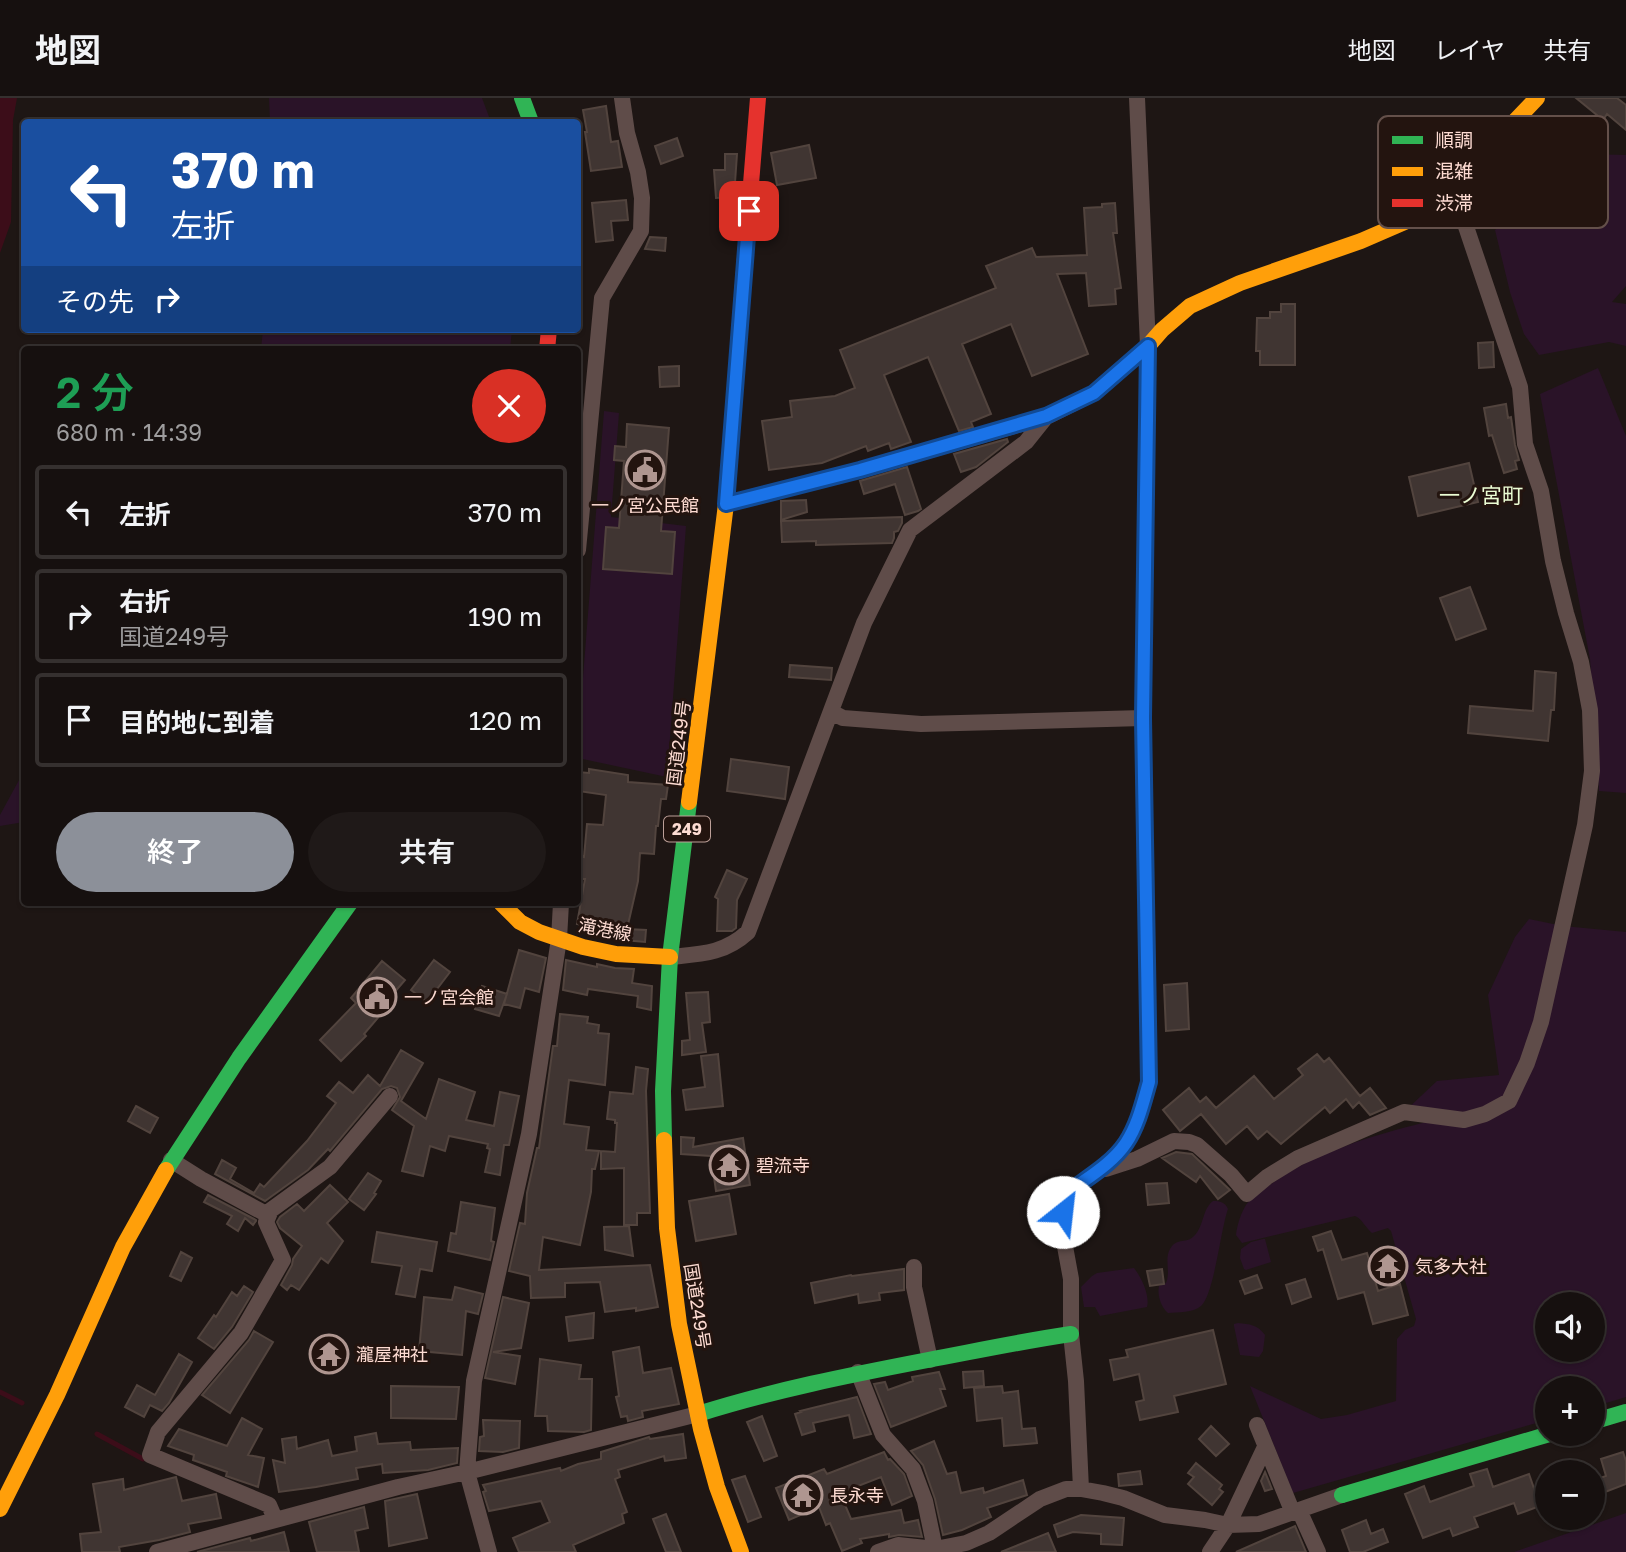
<!DOCTYPE html>
<html lang="ja">
<head>
<meta charset="utf-8">
<style>
  body { margin:0; font-family:"Golos Text","Noto Sans JP",sans-serif; background:#1f1918; color:#f1f3f6; height:100vh; display:flex; flex-direction:column; font-size:26px; white-space:nowrap }
  * { box-sizing:border-box; margin:0 }
  p { font-size:23px; color:#9e9d9e }
  .icon { flex:none; width:38px; height:38px; fill:none; stroke:currentColor; stroke-width:2; stroke-linecap:round; stroke-linejoin:round }
  .map { position:relative; flex:1; overflow:hidden }
  .sheet { position:absolute; left:21px; top:248px; width:560px; height:560px; display:flex; flex-direction:column; background:#16100f; border-radius:7px; box-shadow:0 2px 5px #0004,0 0 0 2px #35302f }
  .sheet>* { flex:none }
  .top-card { position:absolute; left:21px; top:21px; width:560px; height:214px; border-radius:7px; box-shadow:0 2px 5px #0004,0 0 0 2px #35302f; background:#1a4fa0; color:#fff; overflow:hidden }
  .controls { position:absolute; left:1535px; top:1194px; display:grid; gap:14px }
  .controls a { display:grid; place-items:center; width:70px; height:70px; border-radius:50%; background:#16100f; box-shadow:0 2px 5px #0004,0 0 0 2px #35302f; font-size:35px }
  .pin { position:absolute; display:grid; place-items:center; width:60px; height:60px; color:#fff; margin:-30px; border-radius:14px; box-shadow:0 4px 10px #0006 }
  .me { position:absolute; width:77px; margin:-38px; rotate:29deg; stroke-linejoin:round; filter:drop-shadow(0 0 5px #0008) }
  .turn { display:flex; align-items:center; gap:24px; height:147px; padding:0 35px; font-size:32px }
  .turn .icon { width:91px; height:91px; stroke-width:2.5 }
  .turn b { display:block; font-size:49px; line-height:60px }
  .then { display:flex; align-items:center; height:66px; padding:0 35px; background:#0003; gap:14px; font-size:26px }
  .round { display:grid; place-items:center; flex:none; width:74px; height:74px; border-radius:37px; background:#1f1918 }
  .summary { display:flex; align-items:center; justify-content:space-between; height:119px; padding:0 35px }
  h1 { font-size:42px; font-weight:600; line-height:52px; color:#1e9e55 }
  .button { display:flex; gap:14px; margin-top:auto; padding:14px 35px }
  .button a { flex:1; height:80px; border-radius:42px; background:#8c9099; color:#fff; font-size:28px; font-weight:600; line-height:80px; text-align:center }
  .button a+a { background:#1f1918; color:#f1f3f6 }
  ul { padding:0; list-style:none }
  li { display:flex; align-items:center; gap:21px; height:94px; margin:0 14px 10px; padding:0 21px; border:4px solid #35302f; border-radius:7px }
  li div { flex:1 }
  li b { display:block; font-size:26px }
  li em { font-style:normal }
  header { display:flex; align-items:center; gap:42px; box-sizing:border-box; height:98px; padding:0 35px; background:#16100f; border-bottom:2px solid #35302f }
  header strong { font-size:33px }
  nav { display:flex; gap:38px; margin-inline-start:auto; font-size:24px }
  .map>svg:first-child { display:block }
  .green { fill:#2a1328; fill-rule:evenodd }
  .water { fill:#3c0d19 }
  .lines { fill:none; stroke-linecap:round; stroke-linejoin:round }
  .stream { stroke:#3c0d19; stroke-width:5 }
  .building { fill:#403532; stroke:#52443e; stroke-width:2 }
  .street { stroke:#5f4c49; stroke-width:16 }
  .fast { stroke:#30b455; stroke-width:16 }
  .slow { stroke:#ff9f0a; stroke-width:16 }
  .jam { stroke:#e5322d; stroke-width:16 }
  .route-casing { stroke:#114b97; stroke-width:18 }
  .route { stroke:#1a73e8; stroke-width:12 }
  .labels { text-anchor:middle; dominant-baseline:central; stroke-width:6; stroke-linejoin:round; paint-order:stroke }
  .shield { fill:#23140f; stroke:#bc9f98; stroke-width:2 }
  .shield-label { font-size:16px; font-weight:bold; fill:#fddbd2 }
  .poi-label { font-size:18px; fill:#fddbd2; stroke:#23140f; text-anchor:start }
  .street-label { font-size:18px; fill:#fddbd2; stroke:#23140f }
  .quarter-label { font-size:21px; fill:#ebfdd4; stroke:#23140f }
  .key { fill:#23140f; stroke:#64504a; stroke-width:2 }
  .key-label { font-size:19px; fill:#fddbd2 }
</style>
</head>
<body>
<header>
<strong>地図</strong>
<nav><a>地図</a><a>レイヤ</a><a>共有</a></nav>
</header>
<div class="map">
<svg width="1626" height="1454" viewBox="0 0 1626 1454">
  <rect width="100%" height="100%" fill="#1e1614"/>
  <path class="green" d="M269,0H482L491,24H270Z
    M1584,56L1626,57V188L1612,204L1626,206V248L1609,244L1539,257L1524,236L1510,194L1495,132Z
    M263,231H528V232L512,231L510,252H261Z
    M1598,270L1626,338V695L1599,693L1590,561L1540,296Z
    M604,313L619,315L611,419L686,428L667,679L578,660V643Z
    M24,673V724L0,728V717Z
    M1529,821L1563,828L1626,834V1299L1593,1309L1592,1290H1547V1322L1293,1395L1250,1288L1321,1321L1347,1317L1396,1303L1397,1241L1405,1232L1414,1228L1416,1221L1391,1133L1388,1130L1372,1135C1365,1129 1362,1121 1355,1118L1242,1145L1236,1137C1237,1127 1241,1115 1246,1107C1252,1098 1263,1092 1271,1086C1317,1053 1372,1038 1426,1024L1404,1014L1437,983L1499,977L1488,897L1515,839ZM1547,1206H1592V1251H1547Z
    M1213,1103C1220,1103 1225,1104 1228,1111C1221,1130 1214,1197 1201,1208C1193,1215 1178,1214 1168,1215C1161,1209 1157,1197 1159,1188L1166,1185C1171,1173 1164,1162 1170,1151C1177,1139 1187,1146 1194,1138C1204,1129 1202,1111 1213,1103Z
    M1263,1141H1265L1271,1164L1246,1172L1244,1171L1240,1160L1241,1151L1251,1144Z
    M1134,1170C1142,1180 1150,1198 1147,1209L1100,1218L1095,1209H1084L1081,1189L1092,1178L1097,1175Z
    M1238,1225C1250,1226 1258,1227 1265,1237L1263,1253L1259,1259L1240,1257L1234,1228V1226Z
    M1626,1415V1454H1514Z"/>
  <path class="water" d="M0,0H17L13,22L11,124L0,155Z"/>
  <g class="lines">
    <path class="stream" d="M0,1294L22,1305
      M97,1336L143,1361"/>
  </g>
  <path class="building" d="M1576,0H1617L1626,7V32L1607,16L1603,22Z
    M606,8L611,44L618,43L622,69L591,73L585,34H587L583,12Z
    M677,40L683,58L661,66L655,48Z
    M809,47L816,80L777,87L771,55Z
    M725,56H737L734,99L716,100L714,72H725Z
    M626,102L628,122L611,123L613,142L596,144L592,105Z
    M1115,105L1117,135H1113L1121,190L1115,191L1116,206L1089,208L1086,175L1057,176L1088,256L1032,278L1011,226L962,246L991,316L971,324L973,329L959,333L928,259L884,277L911,344L891,351L889,345L868,353L866,348L822,365L769,372L762,323L792,319L790,303L835,298L855,290L840,252L996,190L986,168L1032,150L1036,159L1087,157L1084,110L1102,109V106Z
    M650,139L666,140L665,153L645,151Z
    M1281,206H1295V267H1260V253H1256L1257,220H1270V214H1281Z
    M1493,244L1494,269L1479,270L1478,245Z
    M679,268V288L660,289L659,269Z
    M1506,306L1508,320L1511,319L1515,347L1519,362L1515,363L1517,371L1504,375L1492,337L1489,338L1484,310Z
    M627,326L669,330L661,433L675,434L672,476L603,471L606,429L619,430L624,363L614,362L615,348L626,349Z
    M1007,341L1008,344L976,369L961,374L954,356Z
    M1469,365L1478,404L1418,418L1409,379Z
    M907,369L921,411L918,413L905,417L895,386L864,396L860,383Z
    M806,402L807,414L781,422V403Z
    M902,419V425L898,433L894,434V440L892,445L816,447V443L782,444L781,423Z
    M1470,489L1486,531L1456,542L1440,500Z
    M790,567L832,570L831,582L789,579Z
    M1535,573L1556,575L1554,612H1551L1548,643L1468,635L1470,608L1533,613Z
    M731,661L789,669L785,701L727,693Z
    M589,671L628,677V684L668,687L666,701H661L658,728H656L654,756L640,755L638,783L627,831L646,832L645,844L623,842V836L577,826L585,781H578V758L584,759L587,726L603,727L606,697L578,693V674L589,675Z
    M727,772L747,781L737,802L736,830L732,833H717L718,801L715,799Z
    M519,852L546,860L539,894L525,890L520,910L504,906Z
    M434,862L450,874L427,904L411,892Z
    M566,862L597,869V866L615,870L634,871L632,885L652,888L651,912L637,909L638,898L588,891L587,897L563,892Z
    M382,863L405,882L379,912L382,915L364,936L366,938L341,963L320,942L356,905L351,900Z
    M1187,885L1189,931L1166,933L1164,887Z
    M482,888L507,896L499,918L475,911Z
    M708,894L710,924L702,925L706,954L682,957V943L690,942L686,895Z
    M560,916L588,919L587,925L599,927L598,935L609,936L605,987L569,982L564,1026L589,1029L586,1052L599,1053L595,1071H592L591,1094L580,1147L543,1139L539,1172L650,1167L658,1209L636,1213V1210L605,1214L600,1184L565,1185V1199L531,1200L530,1178L509,1173L520,1125L525,1126L527,1095L537,1050H539L553,948H557Z
    M401,952L423,965L401,1003L426,1021L439,981L475,994L466,1022L494,1028L500,994L519,998L509,1047H504L500,1077L485,1074L490,1051L487,1050L488,1046L449,1038L445,1053L430,1048L423,1078L402,1073L414,1028L392,1012L400,999L397,990L391,988L382,991L330,1053L328,1051L308,1072L265,1103L215,1076L222,1062L236,1070L230,1081L254,1095L260,1086L264,1089L307,1043L336,1005L327,998L339,984L353,995L368,977L380,988Z
    M718,956L723,1008L686,1012L683,992L705,989L701,958Z
    M1317,956L1324,964L1329,960L1360,998L1370,990L1386,1010L1370,1017L1359,1004L1353,1010L1346,1001L1330,1015L1325,1009L1281,1046L1267,1033L1258,1041L1247,1028L1226,1046L1201,1016L1180,1033L1163,1012L1189,990L1200,1004L1206,999L1216,1010L1254,978L1274,1001L1303,977L1298,971Z
    M636,969L648,971L646,993L650,1115H637V1127H624V1070L601,1071V1053L615,1054L617,1025H615V1022L607,1021L610,994L633,996Z
    M136,1008L158,1020L150,1035L128,1023Z
    M681,1039L694,1040L693,1049L743,1040L750,1087L716,1093L711,1058L681,1056Z
    M1176,1054L1192,1056L1230,1092L1218,1101L1200,1078L1196,1084L1162,1060Z
    M368,1075L381,1083L374,1095L376,1096L364,1112L349,1101Z
    M1167,1085L1169,1105L1148,1107L1146,1086Z
    M330,1087L348,1104L327,1125L343,1143L328,1165L321,1160L299,1192L291,1187L287,1192L281,1187L292,1167L293,1161L302,1148L280,1130L277,1124L280,1119L297,1106L304,1113Z
    M729,1096L736,1136L696,1143L689,1103Z
    M208,1097L256,1122V1123L253,1127L245,1120L238,1133L227,1126L232,1118L204,1104Z
    M1079,1099H1088L1089,1133H1074V1105Z
    M461,1104L495,1110L491,1143L494,1144L490,1162L448,1153L451,1135L456,1136Z
    M629,1128L633,1158L605,1152L604,1129Z
    M1331,1133L1342,1162L1367,1155L1378,1193L1400,1186L1408,1217L1373,1226L1364,1194L1338,1201L1323,1151L1318,1153L1313,1139Z
    M377,1134L437,1144L432,1173L420,1171L415,1199L396,1196L402,1168L372,1164Z
    M181,1154L192,1160L181,1183L170,1178Z
    M904,1171V1192L879,1195L880,1202L859,1205L858,1196L815,1205L811,1185L851,1177L852,1178Z
    M1162,1171L1164,1186L1150,1188L1147,1173Z
    M1257,1177L1262,1190L1245,1196L1240,1183Z
    M1305,1181L1311,1199L1292,1206L1286,1187Z
    M244,1188L253,1194L232,1229L214,1251L198,1240L214,1217L216,1219L232,1194L237,1198Z
    M455,1189L483,1196L478,1216L466,1213L462,1257L419,1253L424,1199L452,1202Z
    M503,1199L529,1205L521,1250L493,1254L520,1258L515,1286L485,1280Z
    M594,1215L593,1240L569,1243L566,1219Z
    M1213,1232L1226,1286L1174,1298L1178,1314L1140,1322L1136,1304L1144,1302L1139,1276L1114,1282L1110,1262L1128,1259L1126,1252Z
    M254,1233L273,1244L230,1315L202,1297L249,1242Z
    M332,1244L348,1254L338,1271L321,1261Z
    M639,1249L643,1275L671,1270L679,1306L642,1313L643,1319L628,1323L627,1318L621,1319L616,1299L619,1298L613,1254Z
    M179,1256L192,1264L169,1305L162,1313L150,1307L144,1319L125,1309L137,1287L155,1297Z
    M540,1261L581,1267L579,1281H592L591,1332L584,1334L548,1333L547,1318H535Z
    M983,1273L984,1288L964,1290L963,1274Z
    M939,1274L945,1291H940L946,1308L891,1329L874,1286L885,1284L888,1292L913,1283L912,1279Z
    M391,1288L459,1289L456,1321L391,1320Z
    M1002,1288L1003,1295L1018,1293L1022,1331L1035,1330L1037,1345L1004,1348L1002,1320L977,1323L974,1290Z
    M857,1299L871,1336L854,1340L849,1317L813,1325L815,1333L802,1337L795,1316L801,1314L800,1313Z
    M762,1318L777,1358L764,1363L747,1324Z
    M242,1320L262,1331L248,1357L264,1360L258,1389L226,1378L227,1374L193,1362L194,1357L168,1348L179,1331L227,1348Z
    M483,1322L520,1323L519,1350L503,1354L479,1353L480,1339L484,1338Z
    M1211,1328L1229,1346L1216,1358L1199,1341Z
    M376,1335L378,1346L410,1344L411,1352L458,1350L457,1365L428,1372L383,1375L382,1366L356,1370L358,1381L316,1389L279,1394L273,1362L285,1365L282,1341L296,1339L297,1351L328,1342L332,1358L357,1353L355,1339Z
    M683,1336L686,1360L665,1363L664,1358L618,1372L620,1379L615,1381L627,1414L622,1416L624,1425L573,1447L576,1454H519L513,1440L550,1424L541,1403L489,1413L483,1394L486,1393L483,1387L560,1370L561,1373L578,1366L601,1361V1354L649,1339L650,1341Z
    M934,1343L947,1376L956,1374L961,1395L983,1390L984,1395L1023,1382L1027,1397L987,1410L991,1419L962,1432L943,1437L935,1401L923,1367L911,1353Z
    M884,1354L888,1362L890,1361L904,1376L912,1398L892,1407L881,1379L840,1395L851,1421L901,1412L904,1425L918,1422L922,1439L899,1437L889,1439V1436L860,1441L862,1445L842,1453L830,1425L826,1427L819,1409L789,1422L776,1390L824,1371L827,1376Z
    M1623,1354L1626,1363V1386L1592,1399V1383L1606,1378L1601,1361Z
    M1196,1365L1222,1387L1219,1391L1223,1394L1212,1407L1188,1386L1194,1379L1188,1375Z
    M1487,1371L1493,1389L1529,1376L1540,1408L1518,1416L1514,1405L1474,1419L1478,1429L1453,1438L1450,1430L1423,1440L1405,1396L1424,1388L1430,1404L1474,1388L1470,1376Z
    M1140,1373L1142,1386L1119,1388L1118,1376Z
    M1265,1374L1272,1391L1265,1393L1261,1383Z
    M745,1378L761,1419L748,1424L732,1382Z
    M176,1379L182,1403L216,1396L221,1420L188,1426L190,1434L159,1442L119,1449L120,1454H82L80,1436L101,1434L93,1386L123,1381L124,1392Z
    M417,1396L427,1440L389,1448L385,1403Z
    M364,1409L368,1430L355,1433L359,1454H317L309,1424Z
    M666,1416L681,1454H666L653,1421Z
    M1081,1417L1124,1420L1122,1447L1101,1446V1436L1073,1434L1058,1439L1054,1427Z
    M1366,1422L1371,1436L1383,1431L1388,1444L1363,1454H1350L1342,1432Z
    M1295,1428L1306,1454H1236Z
    M284,1434L289,1454H197L250,1440L251,1443Z
    M1048,1435L1056,1454H1001Z"/>
  <g class="lines">
    <path class="street" d="M726,406L860,372L1046,319L1094,295L1148,248
      M578,452L602,200L641,133L642,100L638,74L627,35L622,0
      M831,614L843,620L921,626L1143,620
      M670,859C701,856 724,856 748,834L864,525L910,432L1026,344L1046,319
      M171,1062L201,1081L268,1117
      M1106,1071L1137,1061L1174,1043L1189,1044L1197,1047L1231,1077L1247,1096L1267,1079L1298,1060L1404,1014L1464,1022L1485,1016L1509,1003L1527,965L1541,924L1585,727L1592,673L1590,612L1581,564L1566,515L1553,463L1541,393L1525,346L1520,289L1455,96
      M914,1169V1189L930,1262
      M858,1274L883,1337L913,1371L925,1403L935,1451
      M1257,1327L1293,1415
      M1081,1391L1076,1283L1071,1236V1181L1064,1143L1063,1102L1067,1095C1087,1080 1112,1066 1126,1045C1138,1027 1143,1005 1149,984L1143,620L1148,248L1137,0
      M1299,1412L1318,1454
      M275,1421L269,1407L150,1357L158,1334L241,1235L283,1162L266,1124L271,1112L330,1069L390,998
      M157,1454L398,1389L467,1374L698,1316
      M489,1454L467,1374L474,1283L529,1036L559,841L561,805
      M878,1454L898,1447L935,1451L966,1445L989,1435L1040,1401L1066,1391H1081L1103,1395L1123,1400L1165,1417L1205,1422L1228,1427L1259,1426L1342,1397
      M1210,1454L1228,1427L1265,1349"/>
    <path class="fast" d="M522,0L531,24
      M664,1042L663,993L670,859L689,704
      M166,1072L239,960L350,805
      M698,1316C774,1292 850,1277 928,1262C976,1253 1023,1243 1071,1236
      M1592,1324L1626,1314
      M1342,1397L1553,1335"/>
    <path class="slow" d="M1148,248L1162,232L1190,208L1240,185L1361,143L1421,117L1455,96L1492,47L1537,0
      M689,704L726,406L746,147
      M501,805L520,824L539,834L583,849L616,856L670,859
      M664,1042L667,1130L679,1226L701,1331L717,1389L741,1454
      M0,1411L57,1297L123,1149L166,1072"/>
    <path class="jam" d="M746,147L758,0
      M547,252L549,231"/>
  </g>
  <g class="lines">
    <defs>
      <path id="route" d="M749,113L726,406L860,372L1046,318L1094,295L1148,248L1143,620L1149,984C1143,1005 1138,1027 1126,1045C1112,1066 1087,1080 1067,1095L1063,1102V1114"/>
    </defs>
    <use href="#route" class="route-casing"/>
    <use href="#route" class="route"/>
  </g>
  <defs>
    <symbol id="civic-ring" viewBox="-11 -11 22 22"><circle r="9.5" fill="#23140f" stroke="#af9690" stroke-width="1.5"/><path d="M-.6-6.5H3V-4.5H.6V-3L4-1V1h2V6H-6V1h2V-1L-.6-3ZM-1.2 2.5V6h2.4V2.5Z" fill="#af9690"/></symbol>
    <symbol id="temple-ring" viewBox="-11 -11 22 22"><circle r="9.5" fill="#23140f" stroke="#af9690" stroke-width="1.5"/><path d="M0-6L5-2H3V0L6.5 2.5H4V6H1.5V3h-3V6H-4V2.5H-6.5L-3 0V-2H-5Z" fill="#af9690"/></symbol>
  </defs>
  <g fill-rule="evenodd">
    <use href="#civic-ring" x="623" y="350" width="44" height="44"/>
    <use href="#civic-ring" x="355" y="877" width="44" height="44"/>
    <use href="#temple-ring" x="707" y="1045" width="44" height="44"/>
    <use href="#temple-ring" x="1366" y="1146" width="44" height="44"/>
    <use href="#temple-ring" x="307" y="1234" width="44" height="44"/>
    <use href="#temple-ring" x="781" y="1375" width="44" height="44"/>
  </g>
  <g class="labels">
    <rect class="shield" x="664" y="718.5" width="46" height="25" rx="5"/>
    <g class="shield-label">
      <text x="687" y="731">249</text>
    </g>
    <g class="poi-label">
      <text x="645" y="407" text-anchor="middle">一ノ宮公民館</text>
      <text x="404" y="899">一ノ宮会館</text>
      <text x="756" y="1067">碧流寺</text>
      <text x="1415" y="1168">気多大社</text>
      <text x="356" y="1256">瀧屋神社</text>
      <text x="830" y="1397">長永寺</text>
    </g>
    <g class="street-label">
      <text transform="translate(678 645) rotate(-83)">国道249号</text>
      <text transform="translate(605 831) rotate(11)">滝港線</text>
      <text transform="translate(698 1208) rotate(81)">国道249号</text>
    </g>
    <g class="quarter-label">
      <text x="1481" y="397">一ノ宮町</text>
    </g>
  </g>
  <rect x="1378" y="18" width="230" height="112" rx="10" class="key"/>
  <rect x="1392" y="38" width="31" height="8" fill="#30b455"/>
  <rect x="1392" y="69" width="31" height="9" fill="#ff9f0a"/>
  <rect x="1392" y="101" width="31" height="8" fill="#e5322d"/>
  <g class="key-label">
    <text x="1435" y="49">順調</text>
    <text x="1435" y="80">混雑</text>
    <text x="1435" y="112">渋滞</text>
  </g>
</svg>
<div class="controls">
<a><svg class="icon" aria-label="sound" viewBox="0 0 24 24"><path d="M4 9h4l5-4v14l-5-4H4zM17 9q2 3 0 6"/></svg></a>
<a>+</a>
<a>−</a>
</div>
<div class="pin" style="left:749px;top:113px;background:#d93025"><svg class="icon" aria-label="arrive" viewBox="0 0 24 24"><path d="M6 21V4h12l-3 4 3 4H6"/></svg></div>
<svg class="me" style="left:1063px;top:1114px" viewBox="-20 -20 40 40"><circle r="19" fill="#fff"/><path d="M0-13L10 11 0 6-10 11z" fill="#1a73e8"/></svg>
<div class="top-card">
<div class="turn"><svg class="icon" aria-label="left" viewBox="0 0 24 24"><path d="M17 20v-9H6M10 6l-5 5 5 5"/></svg><div><b>370 m</b>左折</div></div>
<div class="then">その先<svg class="icon" aria-label="right" viewBox="0 0 24 24"><path d="M7 20v-9h11M14 6l5 5-5 5"/></svg></div>
</div>
<section class="sheet">
<div class="summary"><div><h1>2 分</h1><p>680 m · 14:39</p></div><a class="round" style="background:#d93025;color:#fff"><svg class="icon" aria-label="close" viewBox="0 0 24 24"><path d="M6 6l12 12M18 6L6 18"/></svg></a></div>
<ul>
<li><svg class="icon" aria-label="left" viewBox="0 0 24 24"><path d="M17 20v-9H6M10 6l-5 5 5 5"/></svg><div><b>左折</b></div><em>370 m</em></li>
<li><svg class="icon" aria-label="right" viewBox="0 0 24 24"><path d="M7 20v-9h11M14 6l5 5-5 5"/></svg><div><b>右折</b><p>国道249号</p></div><em>190 m</em></li>
<li><svg class="icon" aria-label="arrive" viewBox="0 0 24 24"><path d="M6 21V4h12l-3 4 3 4H6"/></svg><div><b>目的地に到着</b></div><em>120 m</em></li>
</ul>
<div class="button"><a>終了</a><a>共有</a></div>
</section>
</div>
</body>
</html>
